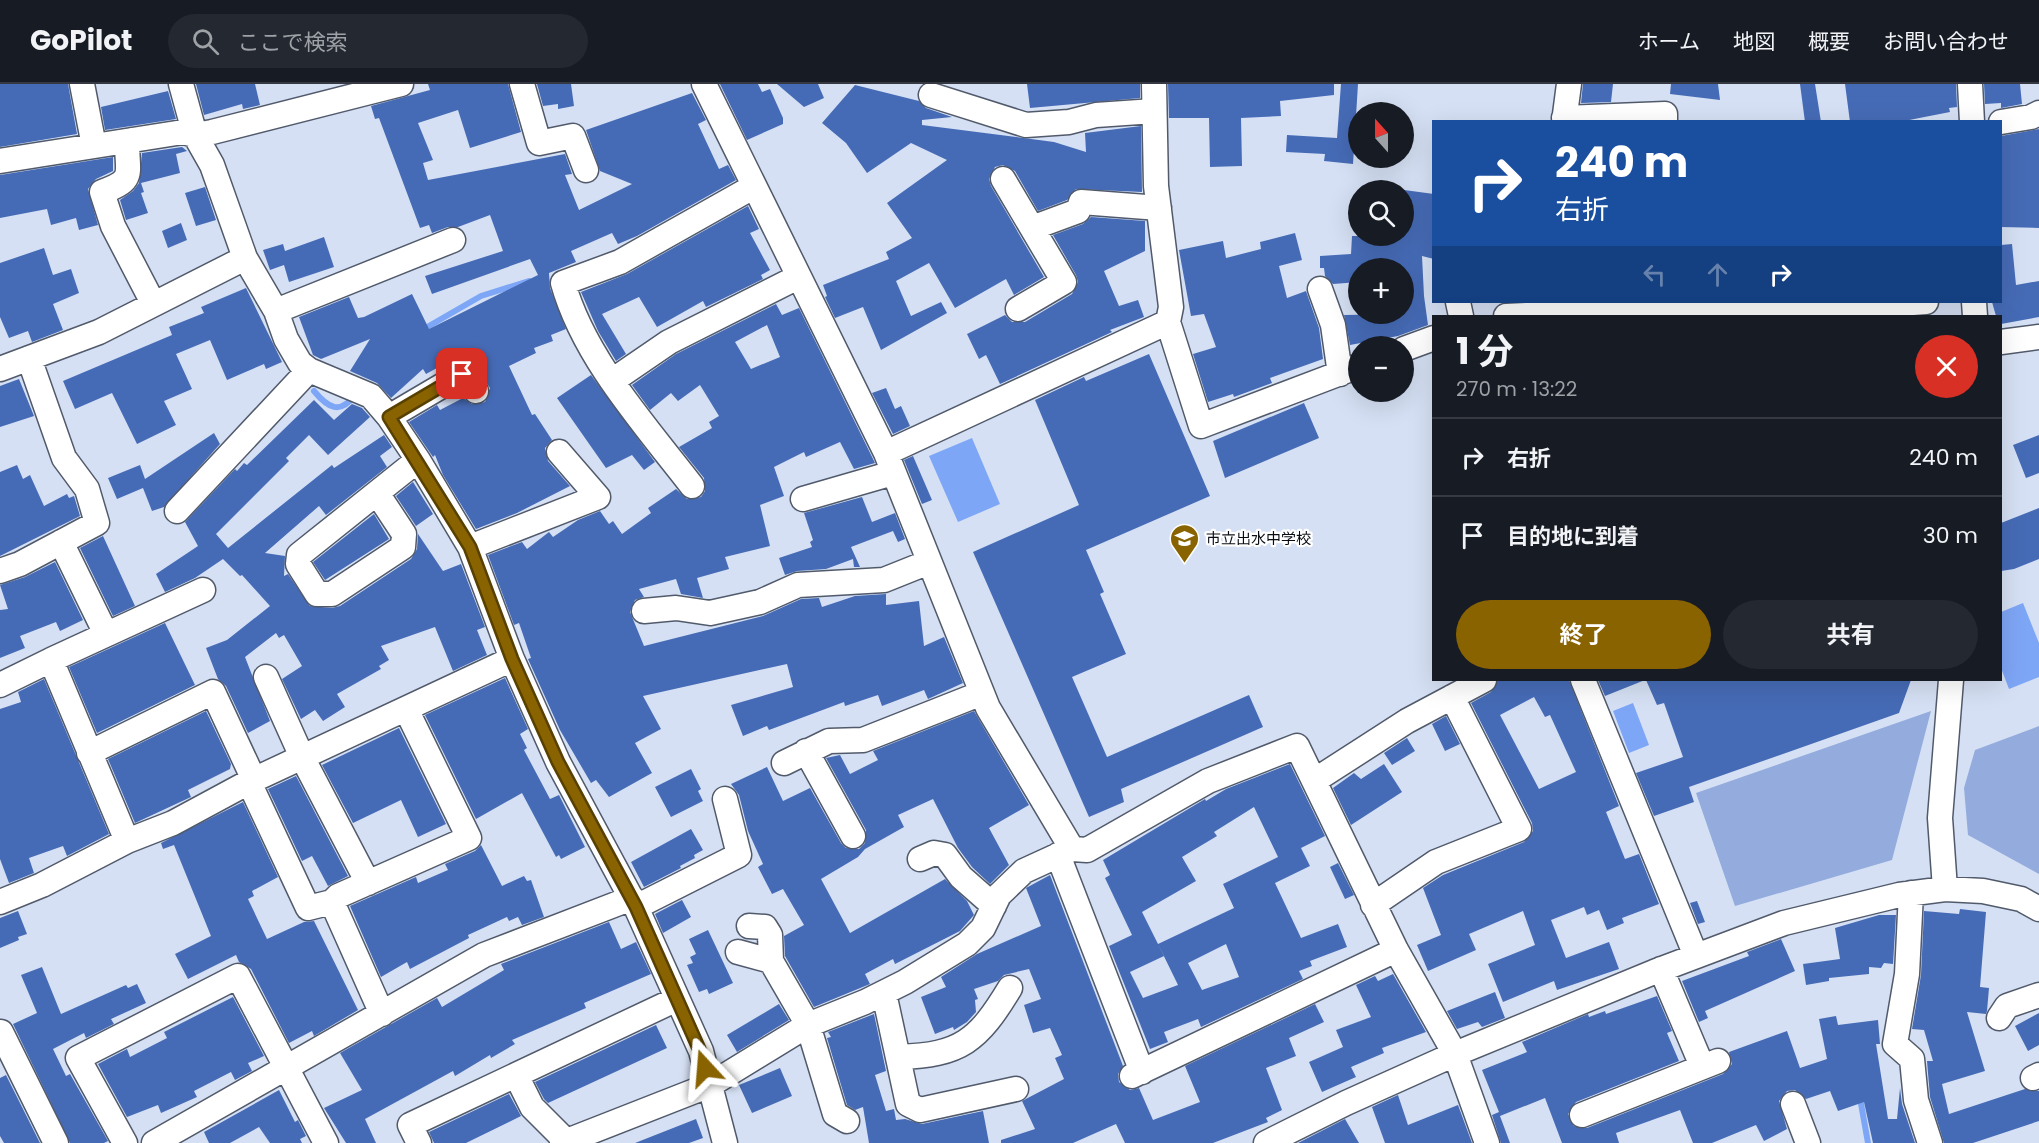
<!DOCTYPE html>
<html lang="ja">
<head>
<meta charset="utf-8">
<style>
  body { margin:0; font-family:Poppins,"Noto Sans JP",sans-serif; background:#242831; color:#f1f3f6; height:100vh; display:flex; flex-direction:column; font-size:22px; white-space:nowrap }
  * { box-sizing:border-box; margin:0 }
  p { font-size:20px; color:#9ea1a6 }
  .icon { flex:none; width:33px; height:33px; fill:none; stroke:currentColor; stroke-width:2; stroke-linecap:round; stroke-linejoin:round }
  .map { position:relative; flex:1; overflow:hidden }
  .sheet { position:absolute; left:1432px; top:231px; width:570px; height:366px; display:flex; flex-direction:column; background:#171b24; border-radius:0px; box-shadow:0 6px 24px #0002 }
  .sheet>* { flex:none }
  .banner { position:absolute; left:1432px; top:36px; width:570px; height:183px; border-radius:0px; box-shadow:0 6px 24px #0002; background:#1a4fa0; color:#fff; overflow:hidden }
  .needle { width:39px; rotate:339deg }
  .tools { position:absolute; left:1348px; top:18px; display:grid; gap:12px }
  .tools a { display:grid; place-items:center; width:66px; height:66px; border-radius:50%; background:#171b24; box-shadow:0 6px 24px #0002; font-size:30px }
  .pin { position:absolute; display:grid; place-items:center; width:51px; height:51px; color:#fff; margin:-26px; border-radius:12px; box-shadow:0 3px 9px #0006 }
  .me { position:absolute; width:66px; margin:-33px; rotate:341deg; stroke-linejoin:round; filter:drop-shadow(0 0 4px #0008) }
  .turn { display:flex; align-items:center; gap:21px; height:126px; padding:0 24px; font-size:27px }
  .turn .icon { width:78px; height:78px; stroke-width:2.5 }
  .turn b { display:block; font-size:42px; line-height:51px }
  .lanes { display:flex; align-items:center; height:57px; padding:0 24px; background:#0003; justify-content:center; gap:30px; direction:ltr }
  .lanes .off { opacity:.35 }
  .round { display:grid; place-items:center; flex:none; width:63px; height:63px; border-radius:32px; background:#242831 }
  .head { display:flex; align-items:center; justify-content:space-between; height:102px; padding:0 24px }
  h1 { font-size:36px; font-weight:700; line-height:45px }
  .primary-button { display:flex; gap:12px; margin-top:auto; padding:12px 24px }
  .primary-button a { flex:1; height:69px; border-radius:36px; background:#886300; color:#fff; font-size:24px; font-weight:700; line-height:69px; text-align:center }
  .primary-button a+a { background:#242831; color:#f1f3f6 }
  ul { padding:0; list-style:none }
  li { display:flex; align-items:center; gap:18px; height:78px; padding:0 24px; border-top:2px solid #363941 }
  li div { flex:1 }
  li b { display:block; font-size:22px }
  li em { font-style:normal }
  header { display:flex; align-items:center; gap:36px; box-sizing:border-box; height:84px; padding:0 30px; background:#171b24; border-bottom:2px solid #363941 }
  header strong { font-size:28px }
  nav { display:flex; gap:33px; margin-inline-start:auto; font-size:21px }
  .search { width:420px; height:54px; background:#242831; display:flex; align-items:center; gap:15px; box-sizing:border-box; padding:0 21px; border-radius:33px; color:#9ea1a6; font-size:22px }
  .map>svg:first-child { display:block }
  .green { fill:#93acdd }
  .water { fill:#7ea6f6 }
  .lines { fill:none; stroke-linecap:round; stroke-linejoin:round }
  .stream { stroke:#7ea6f6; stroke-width:6 }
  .building { fill:#466bb6; fill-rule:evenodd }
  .minor-casing { stroke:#515a6b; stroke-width:27 }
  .minor { stroke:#fff; stroke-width:24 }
  .route-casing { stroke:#584000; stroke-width:15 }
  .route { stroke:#886300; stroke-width:10 }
  .labels { text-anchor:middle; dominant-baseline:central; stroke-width:4.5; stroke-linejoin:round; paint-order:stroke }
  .poi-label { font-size:15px; fill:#0a0d14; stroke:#fff; text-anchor:start }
</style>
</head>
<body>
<header>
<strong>GoPilot</strong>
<div class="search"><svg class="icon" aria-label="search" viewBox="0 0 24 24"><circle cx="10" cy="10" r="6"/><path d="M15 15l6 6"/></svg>ここで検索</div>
<nav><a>ホーム</a><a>地図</a><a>概要</a><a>お問い合わせ</a></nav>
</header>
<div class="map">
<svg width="2039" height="1059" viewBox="0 0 2039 1059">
  <rect width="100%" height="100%" fill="#d5e0f4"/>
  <path class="green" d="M1931,627L1892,776L1735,822L1696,709Z
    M2039,642V790L1968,751L1964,704L1975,666Z"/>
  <path class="water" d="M972,354L1000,420L958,438L929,372Z
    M2023,519L2039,559V593L2009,605L2001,584V528Z
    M1633,619L1649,661L1629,669L1613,627Z"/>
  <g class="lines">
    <path class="stream" d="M422,246L481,212L529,197
      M314,307C328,324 340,331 355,311
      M1860,1014L1868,1059"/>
  </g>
  <path class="building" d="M0,0H68L77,50L0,63Z
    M196,0H255L260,21L243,25L242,20L204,31Z
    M428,0H508L521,48L470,64L458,26L418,39L433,76L423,79L428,96L565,70L572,90L565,91L579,126L632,100L600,87L586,46L692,9L706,36L698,40L719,85L728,81L736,96L637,152L618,160L612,149L571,167L576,178L549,189L550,204L566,245L551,251L553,257L534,264L536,269L509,282L532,331L535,330L552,356L545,364L548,377L570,402L517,429L476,445L443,391L435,371L433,373L409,338L437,321L440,326L463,314L472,320L485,318L490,304L466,268L426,290L423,285L391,314L377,299L350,287L370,255L321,275L313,271L299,233L349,213L358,234L364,233L412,210L429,245L538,191L530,175L432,210L425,192L503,167L490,131L458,143H448L432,149L429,141L420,144L379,34L375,35L371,22L430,6Z
    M537,0H571L574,22L558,25V20L543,22Z
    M720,0H758L762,8L770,5L783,34V40L747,56Z
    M777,0H818L824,14L804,23Z
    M1027,0H1140V14L1030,24Z
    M1168,0H1334V11L1280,17L1281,32L1241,34L1242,82L1210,83L1209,34H1169Z
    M1341,0H1358L1353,80L1324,77L1325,70L1286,68L1287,51L1337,54Z
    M1583,0H1613L1611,18L1581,19Z
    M1671,0H1718L1720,16L1670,10Z
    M1800,0H1815L1821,38H1805Z
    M1845,0H1956L1957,23L1949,24L1950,28L1899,38H1850Z
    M1984,0H2020L2022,20L2001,24V19L1985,20Z
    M855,1L919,17L926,24L952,33L922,36V41L1054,58L1086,68L1085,49L1141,42L1142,108L1076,105L1067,116L1038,127L1015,87L1003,81L995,83L989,95L991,102L1044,193L1014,211L1006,195L955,224L929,179L896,197L911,232L941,218L947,229L881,266L863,223L835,234L825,213L827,212L823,201L889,175L886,168L912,154L887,119L947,76L911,59L867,89L846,59L822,39Z
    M168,7L176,35L105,46L101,23Z
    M2039,45V144L2001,143V52Z
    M182,63L187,67L176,70L180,89L141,99L144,108L141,109L148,129L126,136L120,116L133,107L139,99L142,69Z
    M113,73V87L96,95L88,105L98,141L79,146L76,134L51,141L47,125L0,134V91Z
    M205,103L216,136L196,142L185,109Z
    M1404,106L1434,110V175L1422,172L1424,212L1428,241L1398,252L1350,261L1344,231L1404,230V184H1359V198L1333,200L1325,192L1324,184H1320V172L1351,170L1352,152H1404Z
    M748,122L759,145L750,149L770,186L761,191L763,195L706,223L703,217L657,243L639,213L602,230L626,270L616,277L598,247L581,208L627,190Z
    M1091,133L1145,137V167L1104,187L1119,222L1138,216L1144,233L1110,246L1112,248L1000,300L986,271L979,275L967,250L1005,231L1012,238H1025L1072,210L1078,198L1076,191L1053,151L1083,140Z
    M181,139L187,156L168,164L162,147Z
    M1295,149L1302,176L1279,182L1287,214L1306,207L1319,244L1323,275L1270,294L1272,299L1234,313L1233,310L1208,318L1193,270L1216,263L1204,230L1191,232L1179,166L1223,157L1226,174L1261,165L1260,158Z
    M324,153L334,183L289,198L284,181L270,186L263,166L283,160L285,167Z
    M2012,160L2016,201L2039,197V233L2001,240V232H1996L1992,218H2001V161Z
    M44,164L53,191L71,185L79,209L53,220L63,246L32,258L28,247L9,254L0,233V179Z
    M246,204L282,278L266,285L264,280L227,296L210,256L176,270L192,305L164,317L176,341L137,360L112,309L75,325L63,297L172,251L169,243L204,229L201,223Z
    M776,220L782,231L799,224L875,379L854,385L840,358L806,373L804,368L774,383L784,412L760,421L770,462L725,473L729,485L697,494L703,514L681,510L676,495L639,505L644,513L635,516L630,528L644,562L763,532L801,515L819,514L822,523L855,512L886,510V521L919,517L924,562L944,553L963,599L928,615L924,606L882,622L878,611L845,622L844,618L769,646L767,642L743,652L731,621L793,603L787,580L643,612L661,645L635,659L652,689L609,713L596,696L591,699L560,646L528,575L531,574L519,539L514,541L488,471L522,458L527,465L549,448L553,453L578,436L600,427L609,440L613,437L622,450L651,429L648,424L676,405L687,415L701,413L705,407L704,394L679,363L712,344L709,338L719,332L700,301L678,317L671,309L650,326L632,301L676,270ZM767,241L780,273L751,285L735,258Z
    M1149,270L1210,412L1086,466L1104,508L1100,510L1126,570L1072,593L1107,673L1249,611L1263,643L1121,705L1124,718L1089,733L973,468L1079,421L1035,316L1084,293L1086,297Z
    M591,291L655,378L644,386L632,371L606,384L557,314Z
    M19,295L34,332L0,343V302Z
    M886,304L895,325L901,322L910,342L893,350L872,309Z
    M314,316L334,336L352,320L362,324L370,333L328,371L309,351L286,374L289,377L216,450L228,464L332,381L334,384L384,351L392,363L380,372L387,383L326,431L319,422L265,469L285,472L284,492L288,490L310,522L332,524L340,522L411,475L417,465L418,450L443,487L461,480L485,543L477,546L487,571L453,587L435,543L381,562L389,576L379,582L381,585L337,610L345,623L323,637L315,626L301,635L282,595L302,582L284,551L279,554L276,549L245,573L270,637L248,649L226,602L218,595L206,564L227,556L270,522L242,491L240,492L223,475L195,494L165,508L156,490L198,462L185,438L235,385L237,387L244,379L247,381Z
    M1304,319L1319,354L1225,394L1213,357Z
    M214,349L220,360L164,423L152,427L143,404L117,415L108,394L140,381L145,395Z
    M2039,351V389L2026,394L2013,361Z
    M913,372L932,416L922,420L904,376Z
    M17,381L23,395L30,391L44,422L67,410L69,414L74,412L80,432L0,472V388Z
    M413,398L433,430L416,442L396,412Z
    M862,413L872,438L895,429L905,455L898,458L893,447L851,463L860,483H854L853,475L826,485L797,487L785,491L779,474L812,463L810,458L813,456L804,429Z
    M2039,424V475L2014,485L2001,487V439Z
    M374,430L389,455L325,496L313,478Z
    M103,452L135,522L113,532L80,464Z
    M55,478L83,536L60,547L56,538L20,552L25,564L0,574V526L8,525L0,501L25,493Z
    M165,539L195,601L97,649L69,583Z
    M505,594L528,645L520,650L527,664L524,666L550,715L559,711L585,763L561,775L559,771L556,773L522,709L476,735L425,631Z
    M44,595L109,750L67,772L63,762L29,774L34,789L9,799L0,775V625L21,618L18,608Z
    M1498,596H1569L1619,722L1606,728L1625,775L1639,770L1659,820L1622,834L1624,839L1607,846L1599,826L1587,831L1584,823L1551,836L1566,874L1609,858L1619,885L1557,906L1554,897L1503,918L1488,880L1535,861L1523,827L1469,850L1476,866L1428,887L1417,861L1441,851L1423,804L1443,791L1524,758L1533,747L1532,739L1471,619L1491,608ZM1534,613L1545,633L1550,631L1576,688L1539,705L1500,631Z
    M1598,596H1645L1605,612Z
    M1646,596H1911L1899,629L1689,703L1694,718L1654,732L1636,689L1683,673L1664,619L1657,621Z
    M206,627L231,680L230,685L188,706L191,713L135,739L108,675Z
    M974,627L1029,721L989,744L1009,781L990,800L972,783L958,764L933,715L898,731L904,743L865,765L858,773L821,795L850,849L945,795L967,817L974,831L960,847L895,880L893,875L865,890L870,900L814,923L785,872L784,852L804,841L783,805L772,810L758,783L763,780L748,747L739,711L731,700L767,683L783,717L810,704L841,759L846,764L859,765L865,759L866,746L826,674L840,671L850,690L878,676L873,667Z
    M1446,632L1460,660L1445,667L1432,640Z
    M399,644L446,740L418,753L401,716L353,739L322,681Z
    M1407,654L1415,667L1392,681L1384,669Z
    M1290,680L1325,752L1301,764L1310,782L1275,799L1301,854L1338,840L1347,863L1310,877L1312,882L1299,887L1303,895L1201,943L1198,935L1164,948L1168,958L1150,965L1109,862L1132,851L1105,794L1110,791L1103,776L1205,715L1206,717L1226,705ZM1254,723L1278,773L1223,800L1234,824L1158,860L1178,901L1143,914L1130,888L1164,872L1142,828L1196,797L1182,773L1217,752L1214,748ZM1226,860L1239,893L1202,906L1188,879Z
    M1384,680L1402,708L1351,741L1333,704L1354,689L1361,695Z
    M691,685L701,705L698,707L703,717L671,733L655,703Z
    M296,692L348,792L328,802L312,772L302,777L268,705Z
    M243,718L278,793L252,807L254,812L248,815L267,855L304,838L314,837L358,926L314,952L312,947L289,959L251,885L239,878L236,871L188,895L175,870L211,852L174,761L163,765L161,759Z
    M691,745L703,766L694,771L695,774L680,782L681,784L644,803L631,778Z
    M481,761L502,802L524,792L527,797L531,796L544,833L522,841L518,833L509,837L507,833L468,851L469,854L410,885L407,878L381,893L350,822L416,793L418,799L448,786L445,780L475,767Z
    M1338,779L1354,811L1345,815L1330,783Z
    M1050,791L1123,982L1118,990L1119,998L1130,1006L1139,1004L1153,1036L1200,1018L1185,982L1315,920L1324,938L1289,954L1296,972L1266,984L1282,1026L1266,1034L1268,1038L1213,1059H1125L1116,1040L1073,1059H1001V1056L1035,1045L1022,1017L1064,995L1055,974L1062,971L1050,944L1033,949L1024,921L1041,915L1029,885L1004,891L998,897L974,905L978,915L975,916L976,928L967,938L954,946L953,943L935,950L921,913L946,903L941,893L977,870L1041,842L1026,804Z
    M682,816L691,833L663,849L655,830Z
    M1697,817L1705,838L1698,840L1690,819Z
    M1960,825L1986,828L1980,903L1989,904L1987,927L1986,930L1967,928L1985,987L1942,1000L1949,1030L2025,1005L2039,1007V1037L1973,1059H1944L1930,1013L1927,977H1933L1924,946L1912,945L1921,891L1924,827L1959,830Z
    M18,827L27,850L18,853L19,856L0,864V834Z
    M1879,831H1896L1893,880L1884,879L1881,884L1869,883V890L1829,894V897L1806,901L1803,880L1840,875L1835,844Z
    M609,838L621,865L636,858L651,890L584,919L586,924L512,956L515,960L491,974L490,971L455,992L453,987L365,1035L376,1059H346L324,1024L362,1006L340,969L437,914L442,923L504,886L501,880Z
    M708,846L733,899L709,910L707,905L699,908L687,881L693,879L690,873L696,870L689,855Z
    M1781,855L1795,887L1705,927L1708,934L1699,938L1682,897L1749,872L1747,868Z
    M42,883L61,930L126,901L128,904L137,900L146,919L111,935L114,940L86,954L84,949L53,965L66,992L70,990L108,1057L104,1059H70L13,940L37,929L21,891Z
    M1393,890L1426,948L1382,964L1384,969L1351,983L1356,993L1322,1008L1309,978L1343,963L1336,946L1371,933L1356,901L1375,892L1378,897Z
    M1495,908L1505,934L1482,943L1478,938L1457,945L1447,927Z
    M1657,912L1672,947L1667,949L1679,977L1576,1018L1568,1030L1574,1042L1587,1044L1723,990L1732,980L1729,968L1787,947L1800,984L1827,975L1819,935L1836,932L1838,941L1878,936L1880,960H1876L1888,1035H1897L1900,1004L1902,1020L1915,1059H1873L1864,1018L1838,1027L1830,1007L1806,1015L1795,1006L1787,1007L1779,1017L1787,1045L1764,1057L1756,1041L1712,1059H1693L1680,1026L1616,1049L1619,1059H1562L1545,1014L1500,1032L1510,1059H1501L1492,1031L1499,1028L1482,986L1527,968L1522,958L1588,930L1589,933L1605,927L1606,930Z
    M233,913L264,972L248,979L252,987L235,996L231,988L194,1007L197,1013L161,1029L158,1021L127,1033L98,980L127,965L130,973L167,954L164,948Z
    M779,920L789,936L737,968L727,951Z
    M2039,929V961L2028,967L2015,942Z
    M874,930L886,987L875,991L886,1027L894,1025L896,1036L905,1035L922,1040L983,1027L989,1059H869L863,1023L855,1026L847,1021L827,954L831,953L828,948Z
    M656,941L667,964L548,1019L544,1015L535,998Z
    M780,984L792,1012L752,1029L739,1001Z
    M6,991L40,1059H4L0,1052V994Z
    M279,1006L295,1038L298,1036L306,1052L300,1055L302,1059H270L259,1043L230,1059H209L204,1048Z
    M509,1010L521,1032L466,1059H434L429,1048Z
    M1398,1011L1408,1041L1458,1021L1472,1059H1385L1372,1023Z
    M696,1035L703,1054L689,1059H635Z
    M1345,1035L1359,1059H1298Z"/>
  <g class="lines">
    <defs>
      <path id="minor" d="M82,0L94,62
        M181,0L195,51L212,81L245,174L276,227L286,255L300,279L309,286L371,312L389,333L418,376L470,463L512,575L558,678L636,823L701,967L725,1059
        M522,0L539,59L573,52L586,86
        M704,0L886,369L988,624L1072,765
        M1970,0L1972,38
        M931,11L1026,41L1069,38L1096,31L1154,27
        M1564,34L1665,30V38
        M1564,38L1569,0
        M2001,38L2031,33L2039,29
        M132,56L127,62C128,92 134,96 102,108L113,142L153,219
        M0,77L183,48L195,51L212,48L401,0
        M1003,95L1064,198L1018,225
        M1032,144L1078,127L1081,118L1159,124
        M1320,205L1333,241L1340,290
        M1458,218L1461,232
        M1974,218L1975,232
        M276,227L453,156
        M1506,232L1669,223L1742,229L1808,227L1926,218
        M1168,238L1201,342L1359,282
        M2001,258L2039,253
        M1404,265L1434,254
        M0,285L99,248L245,174
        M612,297L669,258L798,193
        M389,333L462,290L476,307
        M886,369L1168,238L1171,223L1156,102L1154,0
        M692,402C645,341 584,274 563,199L620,178L753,103
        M377,409L404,450L403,463L332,510H317L298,480L299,471L418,376
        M803,415L893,389
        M177,427L309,286
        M61,458L106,550
        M470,463L598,413L559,368
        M0,487L20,480L97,439L87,405L64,374L29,274
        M644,527L676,524L710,529L760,518L798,501L884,496L929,478
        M51,576L203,506
        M266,593L302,673L368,799
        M1583,596L1696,872
        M0,601L51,576L127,757
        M806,667L853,752
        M89,669L213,608L254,696
        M784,679L829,657L863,656L982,609
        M1314,697L1407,637L1484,596
        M249,698L308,824L332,818
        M1058,771L1142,988
        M920,775L934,769L945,771L961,793L994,822
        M1945,805L1940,734L1951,596
        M1911,809L1907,890L1895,960L1912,975L1916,1016L1930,1059
        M0,818L42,801L127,757L173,739L249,698L512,575
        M1373,821L1436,778L1519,745L1452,613
        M636,823L739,771L725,715
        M749,842L765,843L770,851L771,877L808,941L835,1030L847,1037
        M738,868L771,877
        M1661,885L1702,982
        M884,909L908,1020L920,1026L1016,1005
        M382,930L332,818L338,812L469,754L406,625
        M1999,934L2007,922L2039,911
        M1,948L56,1059
        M899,973C961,971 978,957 1010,904
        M516,991L532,1023L566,1057
        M1132,992L1396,866
        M2033,994L2039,991
        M1793,1020L1808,1059
        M1582,1031L1718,977
        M125,1059L78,974L238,892L326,1059
        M154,1059L484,871L632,814
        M419,1059L410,1041L677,915
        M562,1059L710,1001L808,941L865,918L905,898L967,860L983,844L999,811L1024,787L1072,765L1087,766L1208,697L1297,662L1396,866L1455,970L1487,1059
        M1266,1059L1346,1019L1455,970L1654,888L1784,839L1899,811L1945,805L1983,807L2021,815L2039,825"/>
    </defs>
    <use href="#minor" class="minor-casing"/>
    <use href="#minor" class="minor"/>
  </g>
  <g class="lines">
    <defs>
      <path id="route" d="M462,290L389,333L470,463L512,575L558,678L636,823L700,967L705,984"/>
    </defs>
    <use href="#route" class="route-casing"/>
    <use href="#route" class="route"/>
  </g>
  <defs>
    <symbol id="school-pin" viewBox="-11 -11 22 30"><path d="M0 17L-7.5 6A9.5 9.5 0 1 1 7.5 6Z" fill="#886300" stroke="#fff"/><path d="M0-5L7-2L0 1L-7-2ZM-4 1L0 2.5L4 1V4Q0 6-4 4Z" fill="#fff"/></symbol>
  </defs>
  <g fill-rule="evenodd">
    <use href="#school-pin" x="1168" y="438" width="33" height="45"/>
  </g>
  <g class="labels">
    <g class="poi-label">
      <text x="1206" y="454">市立出水中学校</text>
    </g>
  </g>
</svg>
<div class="tools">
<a><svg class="needle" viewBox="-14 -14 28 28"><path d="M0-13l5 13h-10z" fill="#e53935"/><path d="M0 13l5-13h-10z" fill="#9ea1a6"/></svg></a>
<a><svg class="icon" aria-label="search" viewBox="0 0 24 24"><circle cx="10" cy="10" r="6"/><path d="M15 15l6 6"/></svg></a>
<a>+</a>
<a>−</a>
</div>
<div class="pin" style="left:462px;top:290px;background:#d93025"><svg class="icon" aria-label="arrive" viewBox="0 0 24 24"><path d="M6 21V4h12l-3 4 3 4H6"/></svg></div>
<svg class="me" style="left:705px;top:984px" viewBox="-20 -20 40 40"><path d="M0-17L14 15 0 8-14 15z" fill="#886300" stroke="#fff" stroke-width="4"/></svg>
<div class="banner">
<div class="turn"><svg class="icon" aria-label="right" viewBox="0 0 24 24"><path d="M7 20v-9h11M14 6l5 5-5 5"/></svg><div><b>240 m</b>右折</div></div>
<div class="lanes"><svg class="icon off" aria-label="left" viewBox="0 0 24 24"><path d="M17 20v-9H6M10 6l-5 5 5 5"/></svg><svg class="icon off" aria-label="ahead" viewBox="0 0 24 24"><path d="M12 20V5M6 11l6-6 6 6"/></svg><svg class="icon" aria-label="right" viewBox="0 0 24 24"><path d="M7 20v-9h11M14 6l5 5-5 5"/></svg></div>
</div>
<section class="sheet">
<div class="head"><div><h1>1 分</h1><p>270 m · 13:22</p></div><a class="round" style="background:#d93025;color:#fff"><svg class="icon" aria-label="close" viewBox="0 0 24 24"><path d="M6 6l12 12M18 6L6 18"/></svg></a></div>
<ul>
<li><svg class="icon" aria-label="right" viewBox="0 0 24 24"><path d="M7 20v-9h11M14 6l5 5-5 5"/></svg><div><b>右折</b></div><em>240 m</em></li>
<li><svg class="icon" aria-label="arrive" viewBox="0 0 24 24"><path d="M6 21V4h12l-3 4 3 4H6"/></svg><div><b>目的地に到着</b></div><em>30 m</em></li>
</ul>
<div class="primary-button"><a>終了</a><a>共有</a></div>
</section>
</div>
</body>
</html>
